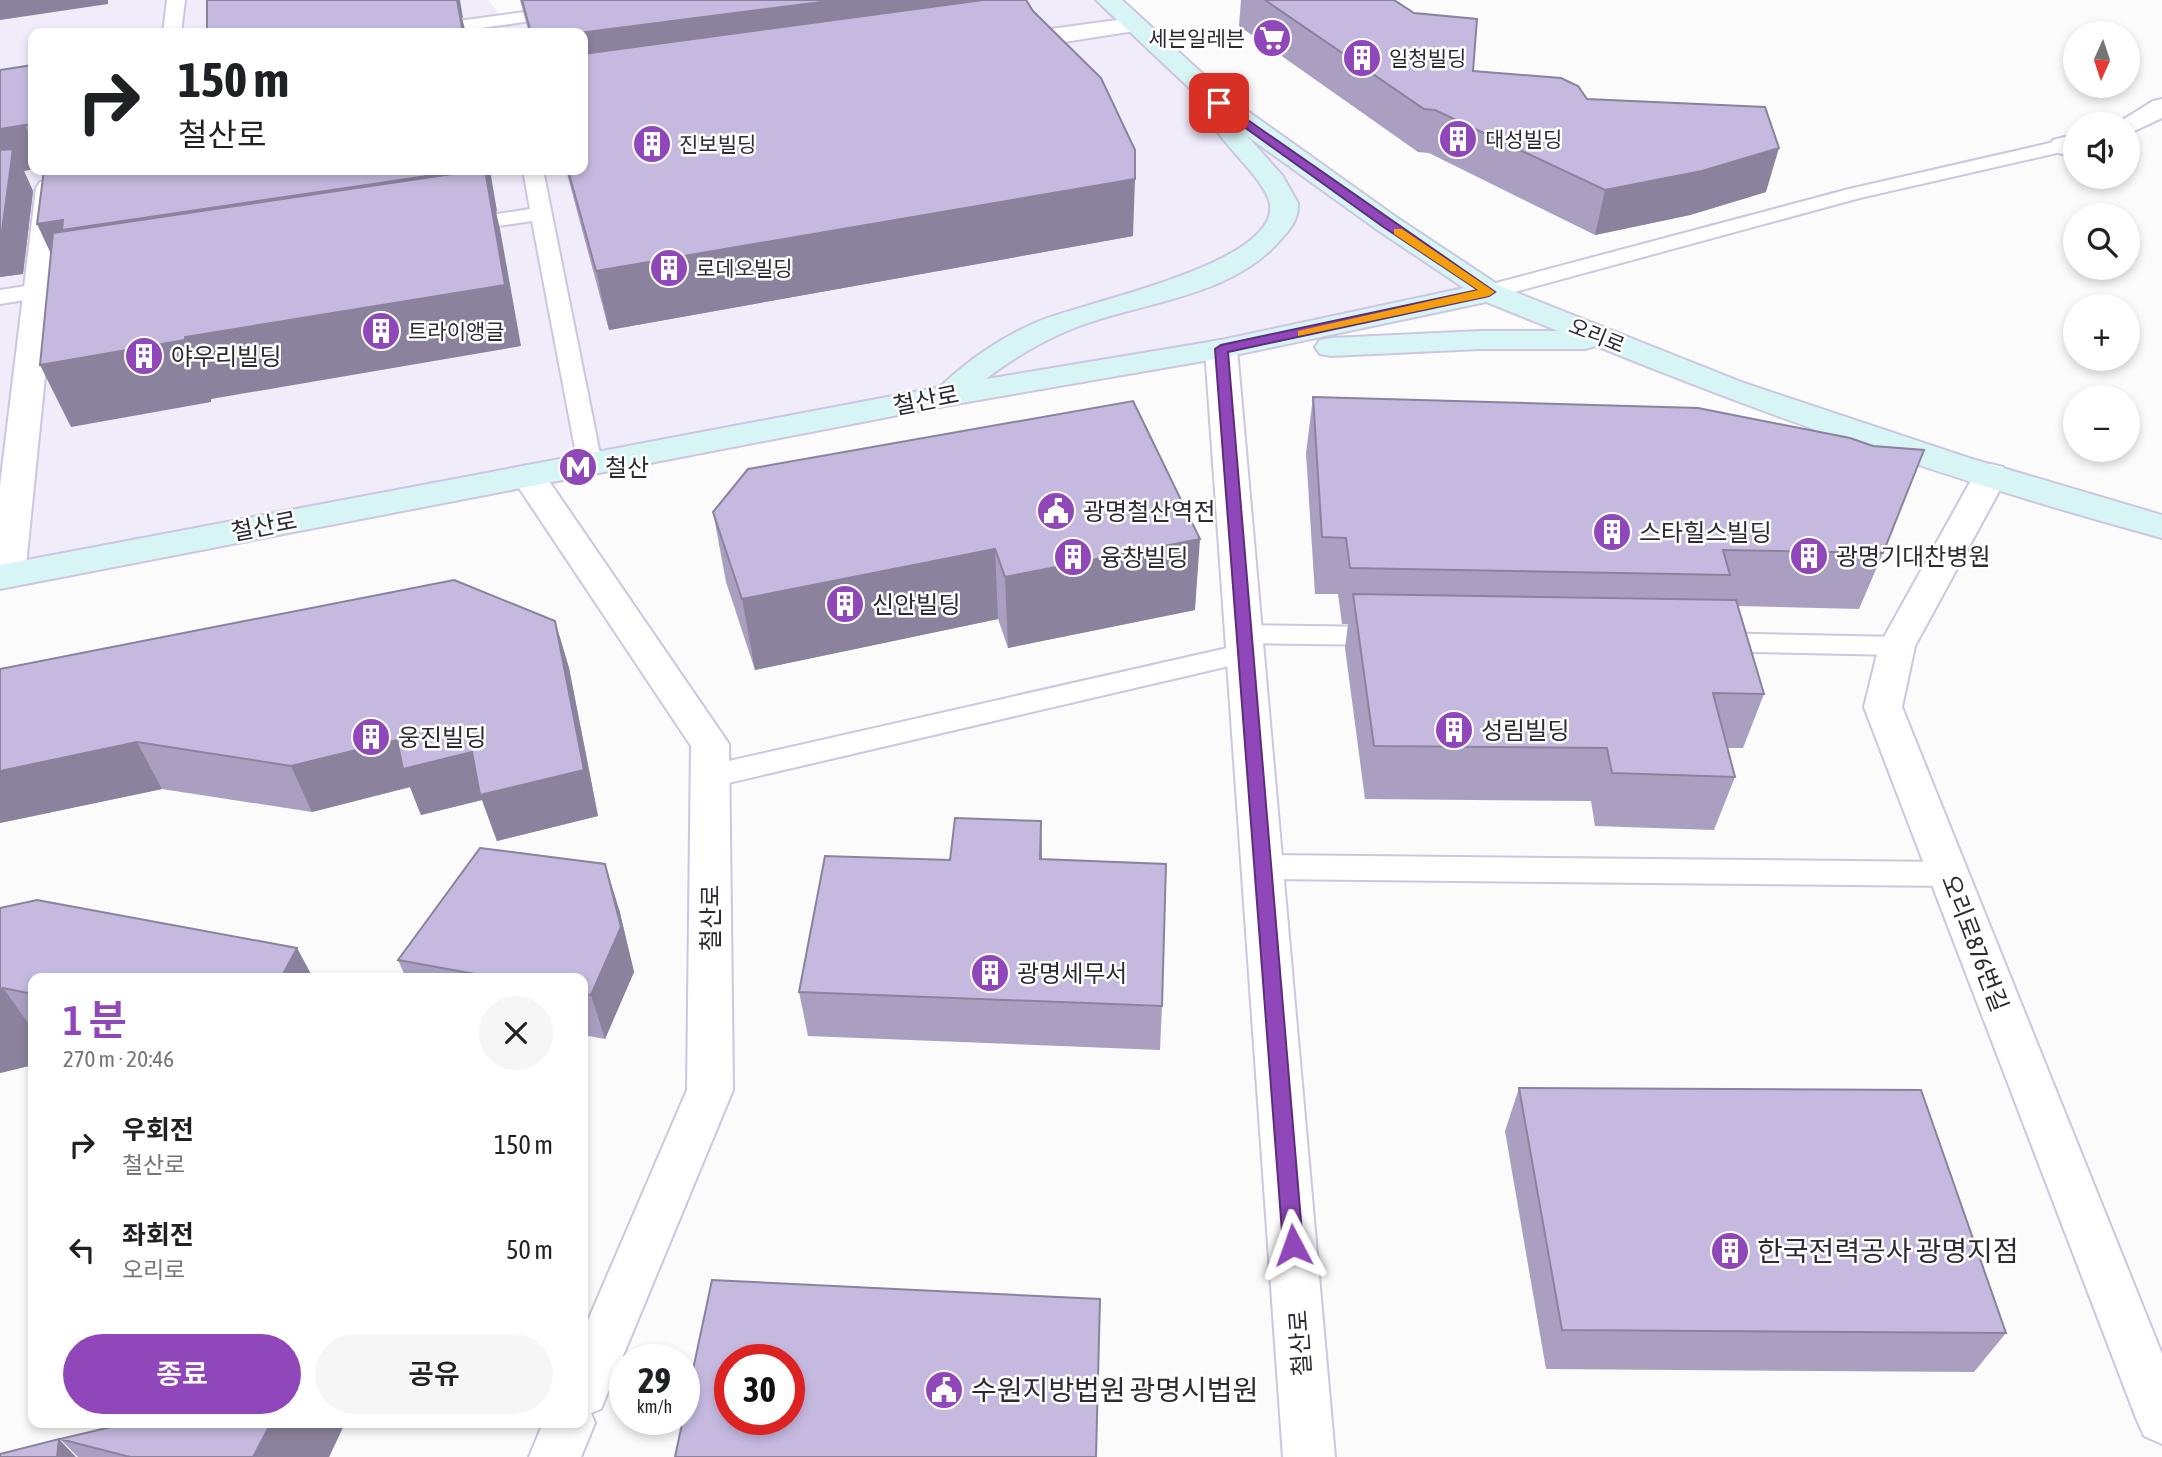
<!DOCTYPE html>
<html lang="ko">
<head>
<meta charset="utf-8">
<style>
  body { margin:0; font-family:"Asap Condensed","Noto Sans KR",sans-serif; background:#f6f6f6; color:#202124; height:100vh; display:flex; flex-direction:column; font-size:26px; white-space:nowrap }
  * { box-sizing:border-box; margin:0 }
  p { font-size:23px; color:#757577 }
  .icon { flex:none; width:38px; height:38px; fill:none; stroke:currentColor; stroke-width:2; stroke-linecap:round; stroke-linejoin:round }
  .map { position:relative; flex:1; overflow:hidden }
  .details { position:absolute; left:28px; top:973px; width:560px; height:455px; display:flex; flex-direction:column; background:#fff; border-radius:14px; box-shadow:0 4px 10px #0003 }
  .details>* { flex:none }
  .guide { position:absolute; left:28px; top:28px; width:560px; height:147px; border-radius:14px; box-shadow:0 4px 10px #0003; background:#fff; color:#202124; overflow:hidden }
  .needle { width:46px; rotate:183deg }
  .fabs { position:absolute; left:2063px; top:21px; display:grid; gap:14px }
  .fabs a { display:grid; place-items:center; width:77px; height:77px; border-radius:50%; background:#fff; box-shadow:0 4px 10px #0003; font-size:35px }
  .speed { position:absolute; left:609px; top:1344px; display:flex; gap:14px; font-size:35px; font-weight:700; text-align:center }
  .speed>* { display:grid; place-content:center; width:91px; height:91px; border-radius:50%; background:#fff; box-shadow:0 4px 10px #0003; line-height:1 }
  .speed small { font-size:18px; font-weight:400 }
  .speed .limit { border:10px solid #d22; background:#fff; color:#111 }
  .pin { position:absolute; display:grid; place-items:center; width:60px; height:60px; color:#fff; margin:-30px; border-radius:14px; box-shadow:0 4px 10px #0006 }
  .me { position:absolute; width:77px; margin:-38px; rotate:356deg; stroke-linejoin:round; filter:drop-shadow(0 0 5px #0008) }
  .turn { display:flex; align-items:center; gap:24px; height:147px; padding:0 35px; font-size:32px }
  .turn .icon { width:91px; height:91px; stroke-width:2.5 }
  .turn b { display:block; font-size:49px; line-height:60px }
  .round { display:grid; place-items:center; flex:none; width:74px; height:74px; border-radius:37px; background:#f6f6f6 }
  .head { display:flex; align-items:center; justify-content:space-between; height:119px; padding:0 35px }
  h1 { font-size:42px; font-weight:600; line-height:52px; color:#8f47ba }
  .primary-button { display:flex; gap:14px; margin-top:auto; padding:14px 35px }
  .primary-button a { flex:1; height:80px; border-radius:42px; background:#8f47ba; color:#fff; font-size:28px; font-weight:600; line-height:80px; text-align:center }
  .primary-button a+a { background:#f6f6f6; color:#202124 }
  ul { padding:0; list-style:none }
  li { display:flex; align-items:center; gap:21px; height:105px; padding:0 35px }
  li div { flex:1 }
  li b { display:block; font-size:26px }
  li em { font-style:normal }
  .map>svg:first-child { display:block }
  .built { fill:#f0ecfa; fill-rule:evenodd }
  .lines { fill:none; stroke-linecap:round; stroke-linejoin:round }
  .service-casing { stroke:#cec6e0; stroke-width:4 }
  .pedestrian-casing { stroke:#cec6e0; stroke-width:4 }
  .minor-casing { stroke:#cec6e0; stroke-width:4 }
  .secondary-casing { stroke:#cec6e0; stroke-width:4 }
  .service { fill:#fff; fill-rule:evenodd }
  .pedestrian { fill:#fff; fill-rule:evenodd }
  .minor { fill:#fff; fill-rule:evenodd }
  .secondary { fill:#d8f5f5; fill-rule:evenodd }
  .wall { fill:#aa9fc1 }
  .shaded-wall { fill:#8b829d }
  .building { fill:#c6b9e0; stroke:#8b829d; stroke-width:2; fill-rule:evenodd }
  .route { fill:#8f47ba; stroke:#5d2e79; stroke-width:2 }
  .slow { fill:#f59e0b }
  .labels { text-anchor:middle; dominant-baseline:central; stroke-width:5; stroke-linejoin:round; paint-order:stroke }
  .far-poi-label { font-size:21px; fill:#2d2a34; stroke:#fff; text-anchor:start }
  .far-street-label { font-size:21px; fill:#2d2a34; stroke:#fff }
  .poi-label { font-size:24px; fill:#2d2a34; stroke:#fff; text-anchor:start }
  .street-label { font-size:24px; fill:#2d2a34; stroke:#fff }
  .near-poi-label { font-size:28px; fill:#2d2a34; stroke:#fff; text-anchor:start }
</style>
</head>
<body>
<div class="map">
<svg width="2162" height="1457" viewBox="0 0 2162 1457">
  <rect width="100%" height="100%" fill="#fbfbfb"/>
  <path class="built" d="M0,0H488L504,20L644,0H1108L1219,103L1489,292L0,577ZM33,33H583V170H33Z"/>
  <g class="lines">
    <defs>
      <path id="service" d="M167,0H185L181,33H163Z
        M561,7L570,12L567,16L444,33H397L406,28Z
        M2063,140L2070,142L2073,146L2070,150L1860,198L1489,299L1481,297L1478,292L1481,287L1849,189Z
        M523,170H543L602,464L599,469L590,472L581,469L578,464L532,221L459,232L452,230L449,226L452,222L459,220L530,209Z
        M59,281L67,283L70,288L67,293L0,304V290Z
        M1243,625L1383,627L1392,629L1396,636L1392,643L1383,645L1243,643L1234,641L1230,634L1234,627Z
        M1711,633L1897,637L1906,639L1910,646L1906,653L1897,655L1711,651L1702,649L1698,642L1702,635Z
        M1245,644L1255,646L1258,653L1255,660L711,787L701,784L697,776L701,768L711,765Z
        M1262,855L1948,862L1959,866L1963,874L1959,882L1948,886L1262,879L1251,875L1247,867L1251,859Z"/>
      <path id="pedestrian" d="M1132,18L1141,20L1144,25L1141,30L1006,51L997,48L993,43L997,38L1006,35Z
        M50,180L60,182L64,188L25,575L20,583L7,587L0,585V486L36,188L40,182Z"/>
      <path id="minor" d="M2162,99V118L2128,134V124H2116L2153,101Z
        M2076,134V151L2063,154L2053,152L2049,146L2053,140Z
        M1221,340L1232,342L1237,349L1335,1457H1283L1205,349L1210,342Z
        M1991,464L2003,467L2008,475L1915,646L1902,707L2162,1354V1444L2144,1436L2136,1418L1864,707L1879,646L1974,475L1979,467Z
        M528,465L540,468L729,744L733,1090L601,1409L591,1413L595,1423L581,1457H529L543,1423H583V1332L687,1090L691,746L511,476L516,468Z"/>
      <path id="secondary" d="M1096,0H1122L1228,97L1396,217L1500,286L1744,383L1969,458L2162,515V538C1970,486 1780,421 1596,346L1585,349H1480L1331,356L1320,354L1315,347L1320,340L1331,338L1480,331H1558L1486,302L1221,358L950,405L0,589V565L940,387C968,360 1000,338 1037,322C1079,303 1279,265 1270,204C1266,182 1230,151 1217,131L1212,119L1216,113ZM1247,136L1376,229L1464,288L1221,340L986,379C1013,358 1042,341 1074,328C1143,301 1233,298 1283,237C1292,227 1299,217 1298,203L1282,175Z"/>
    </defs>
    <use href="#service" class="service-casing"/>
    <use href="#pedestrian" class="pedestrian-casing"/>
    <use href="#minor" class="minor-casing"/>
    <use href="#secondary" class="secondary-casing"/>
    <use href="#service" class="service"/>
    <use href="#pedestrian" class="pedestrian"/>
    <use href="#minor" class="minor"/>
    <use href="#secondary" class="secondary"/>
  </g>
  <path class="wall" d="M520,0H1026L1133,236L609,330L566,170H583V33H529Z
    M1241,0H1394L1473,71L1587,99L1766,192L1690,215L1595,235L1429,153L1418,152L1239,26Z
    M33,65V169L24,171L33,191L23,274L0,277Z
    M1313,397L1883,553L1859,609L1738,606L1764,694L1743,748H1728L1735,777L1714,830L1595,826L1591,801L1365,799L1345,648L1348,624H1342L1338,594H1315L1306,453Z
    M748,469L1195,610L1008,648L998,619L755,670L726,582L713,512Z
    M555,621L569,668L598,816L497,841L482,800L421,815L410,787L312,812L162,789L0,823V669Z
    M1041,821L1042,859L1162,1006L1160,1050L808,1036L799,992L950,860Z
    M0,908L297,948L313,978H33V1065L0,1073Z
    M619,909L634,972L605,1039L583,1035V978H406L398,960Z
    M1519,1088L2006,1333L1974,1372L1546,1369L1505,1131Z
    M128,1423H345L329,1457H78L60,1439Z"/>
  <path class="shaded-wall" d="M0,0H108V4L0,20Z
    M385,0H460L463,18H462L466,33H463Z
    M837,0H1012L583,89V33Z
    M25,125L33,144V169L24,171L33,191L23,274L0,277V129Z
    M1779,148L1766,192L1690,215L1595,235L1605,190Z
    M468,170H490L497,211L496,212L500,229L521,346L211,399V402L71,427L40,365L58,269L37,224Z
    M1135,179L1133,236L609,330L596,271Z
    M1200,539L1195,610L1008,648L1005,577Z
    M995,549L998,619L755,670L742,599Z
    M555,621L569,668L598,816L497,841L482,800L421,815L410,787L312,812L291,766Z
    M137,742L162,789L0,823V771Z
    M1041,821L1042,867L1040,859Z
    M605,864L619,909L634,972L605,1039L591,995Z
    M297,948L313,978H281Z
    M3,988L33,1030V1065L0,1073V989Z
    M271,1423H345L329,1457H253Z
    M59,1439L76,1457H57Z"/>
  <path class="building" d="M207,0H457L463,33H207Z
    M522,0H837L579,33H531Z
    M983,0H1026L1033,11L1101,78L1135,150V179L596,271L568,170H583V54Z
    M1265,0H1394L1414,13L1477,19L1473,71L1561,78L1578,86L1587,99L1765,107L1779,148L1702,171L1605,190L1435,110L1424,109Z
    M33,65V125H25L0,129V70Z
    M13,149L2,231H0V150Z
    M44,170H468L62,230L63,220L37,224Z
    M479,170H485L505,285L185,337V340L40,365L53,233Z
    M1313,397L1698,408L1850,438L1873,446L1924,450L1883,553L1723,550L1730,575L1350,568L1346,538L1322,537Z
    M1133,401L1200,539L1005,577L995,549L742,599L713,512L748,469Z
    M454,580L555,621L584,770L480,795L472,752L403,769L397,740L291,766L137,742L0,771V669Z
    M1353,594L1736,600L1764,694L1713,693L1735,777L1612,773L1607,748L1374,746Z
    M955,818L1041,821L1040,859L1166,864L1162,1006L799,992L825,856L950,860Z
    M480,848L605,864L621,927L591,995L583,994V978H497L398,960Z
    M37,900L297,948L281,978H33V994L3,988L0,989V908Z
    M1519,1088L1921,1090L2006,1333L1562,1330Z
    M712,1280L1100,1299L1096,1457H675L683,1419H684V1412ZM730,1360H789V1419H730Z
    M128,1423H271L253,1457H130L60,1439Z
    M59,1439L57,1457H0V1454Z"/>
  <path class="route" d="M1219,100L1495,292L1489,296L1228,352L1303,1245L1300,1251L1293,1254L1286,1251L1283,1245L1215,349L1221,345L1478,290L1382,226L1215,106L1214,103Z"/>
  <path class="slow" d="M1394,229H1402L1495,292L1489,296L1298,336V331L1478,290L1394,234Z"/>
  <defs>
    <symbol id="supermarket-disc" viewBox="-11 -11 22 22"><circle r="9.5" fill="#8f47ba" stroke="#fff"/><path d="M-6-5.5h2.5l.6 2H6L4.5 2H-2.5L-4.4-4H-6ZM-1.5 3.2a1.3 1.3 0 1 0 .1 0ZM3 3.2a1.3 1.3 0 1 0 .1 0Z" fill="#fff"/></symbol>
    <symbol id="building-disc" viewBox="-11 -11 22 22"><circle r="9.5" fill="#8f47ba" stroke="#fff"/><path d="M-4-6H4V6H1V3H-1V6H-4ZM-2.5-4.3h1.7v1.8h-1.7ZM.8-4.3h1.7v1.8H.8ZM-2.5-1h1.7V.8h-1.7ZM.8-1h1.7V.8H.8Z" fill="#fff"/></symbol>
    <symbol id="metro-disc" viewBox="-11 -11 22 22"><circle r="9.5" fill="#8f47ba" stroke="#fff"/><path d="M-5.5 5V-5H-3L0 0L3-5H5.5V5H3V-.5L0 4L-3-.5V5Z" fill="#fff"/></symbol>
    <symbol id="civic-disc" viewBox="-11 -11 22 22"><circle r="9.5" fill="#8f47ba" stroke="#fff"/><path d="M-.6-6.5H3V-4.5H.6V-3L4-1V1h2V6H-6V1h2V-1L-.6-3ZM-1.2 2.5V6h2.4V2.5Z" fill="#fff"/></symbol>
  </defs>
  <g fill-rule="evenodd">
    <use href="#supermarket-disc" x="1250" y="16" width="44" height="44"/>
    <use href="#building-disc" x="1340" y="36" width="44" height="44"/>
    <use href="#building-disc" x="1436" y="117" width="44" height="44"/>
    <use href="#building-disc" x="630" y="122" width="44" height="44"/>
    <use href="#building-disc" x="647" y="246" width="44" height="44"/>
    <use href="#building-disc" x="359" y="309" width="44" height="44"/>
    <use href="#building-disc" x="122" y="334" width="44" height="44"/>
    <use href="#metro-disc" x="556" y="445" width="44" height="44"/>
    <use href="#civic-disc" x="1034" y="489" width="44" height="44"/>
    <use href="#building-disc" x="1590" y="510" width="44" height="44"/>
    <use href="#building-disc" x="1787" y="534" width="44" height="44"/>
    <use href="#building-disc" x="1051" y="535" width="44" height="44"/>
    <use href="#building-disc" x="823" y="582" width="44" height="44"/>
    <use href="#building-disc" x="1432" y="708" width="44" height="44"/>
    <use href="#building-disc" x="349" y="715" width="44" height="44"/>
    <use href="#building-disc" x="968" y="951" width="44" height="44"/>
    <use href="#building-disc" x="1708" y="1229" width="44" height="44"/>
    <use href="#civic-disc" x="922" y="1368" width="44" height="44"/>
  </g>
  <g class="labels">
    <g class="far-poi-label">
      <text x="1245" y="38" text-anchor="end">세븐일레븐</text>
      <text x="1389" y="58">일청빌딩</text>
      <text x="1485" y="139">대성빌딩</text>
      <text x="679" y="144">진보빌딩</text>
      <text x="696" y="268">로데오빌딩</text>
      <text x="408" y="331">트라이앵글</text>
    </g>
    <g class="far-street-label">
      <text transform="translate(1597 335) rotate(22)">오리로</text>
    </g>
    <g class="poi-label">
      <text x="171" y="356">야우리빌딩</text>
      <text x="605" y="467">철산</text>
      <text x="1083" y="511">광명철산역전</text>
      <text x="1639" y="532">스타힐스빌딩</text>
      <text x="1836" y="556">광명기대찬병원</text>
      <text x="1100" y="557">융창빌딩</text>
      <text x="872" y="604">신안빌딩</text>
      <text x="1481" y="730">성림빌딩</text>
      <text x="398" y="737">웅진빌딩</text>
      <text x="1017" y="973">광명세무서</text>
    </g>
    <g class="street-label">
      <text transform="translate(926 400) rotate(-11)">철산로</text>
      <text transform="translate(264 526) rotate(-11)">철산로</text>
      <text transform="translate(710 918) rotate(-90)">철산로</text>
      <text transform="translate(1975 943) rotate(69)">오리로876번길</text>
      <text transform="translate(1300 1343) rotate(-94)">철산로</text>
    </g>
    <g class="near-poi-label">
      <text x="1757" y="1251">한국전력공사 광명지점</text>
      <text x="971" y="1390">수원지방법원 광명시법원</text>
    </g>
  </g>
</svg>
<div class="fabs">
<a><svg class="needle" viewBox="-14 -14 28 28"><path d="M0-13l5 13h-10z" fill="#e53935"/><path d="M0 13l5-13h-10z" fill="#757577"/></svg></a>
<a><svg class="icon" aria-label="sound" viewBox="0 0 24 24"><path d="M4 9h4l5-4v14l-5-4H4zM17 9q2 3 0 6"/></svg></a>
<a><svg class="icon" aria-label="search" viewBox="0 0 24 24"><circle cx="10" cy="10" r="6"/><path d="M15 15l6 6"/></svg></a>
<a>+</a>
<a>−</a>
</div>
<div class="speed"><div>29<small>km/h</small></div><div class="limit">30</div></div>
<div class="pin" style="left:1219px;top:103px;background:#d93025"><svg class="icon" aria-label="arrive" viewBox="0 0 24 24"><path d="M6 21V4h12l-3 4 3 4H6"/></svg></div>
<svg class="me" style="left:1293px;top:1245px" viewBox="-20 -20 40 40"><path d="M0-17L14 15 0 8-14 15z" fill="#8f47ba" stroke="#fff" stroke-width="4"/></svg>
<div class="guide">
<div class="turn"><svg class="icon" aria-label="right" viewBox="0 0 24 24"><path d="M7 20v-9h11M14 6l5 5-5 5"/></svg><div><b>150 m</b>철산로</div></div>
</div>
<section class="details">
<div class="head"><div><h1>1 분</h1><p>270 m · 20:46</p></div><a class="round"><svg class="icon" aria-label="close" viewBox="0 0 24 24"><path d="M6 6l12 12M18 6L6 18"/></svg></a></div>
<ul>
<li><svg class="icon" aria-label="right" viewBox="0 0 24 24"><path d="M7 20v-9h11M14 6l5 5-5 5"/></svg><div><b>우회전</b><p>철산로</p></div><em>150 m</em></li>
<li><svg class="icon" aria-label="left" viewBox="0 0 24 24"><path d="M17 20v-9H6M10 6l-5 5 5 5"/></svg><div><b>좌회전</b><p>오리로</p></div><em>50 m</em></li>
</ul>
<div class="primary-button"><a>종료</a><a>공유</a></div>
</section>
</div>
</body>
</html>
